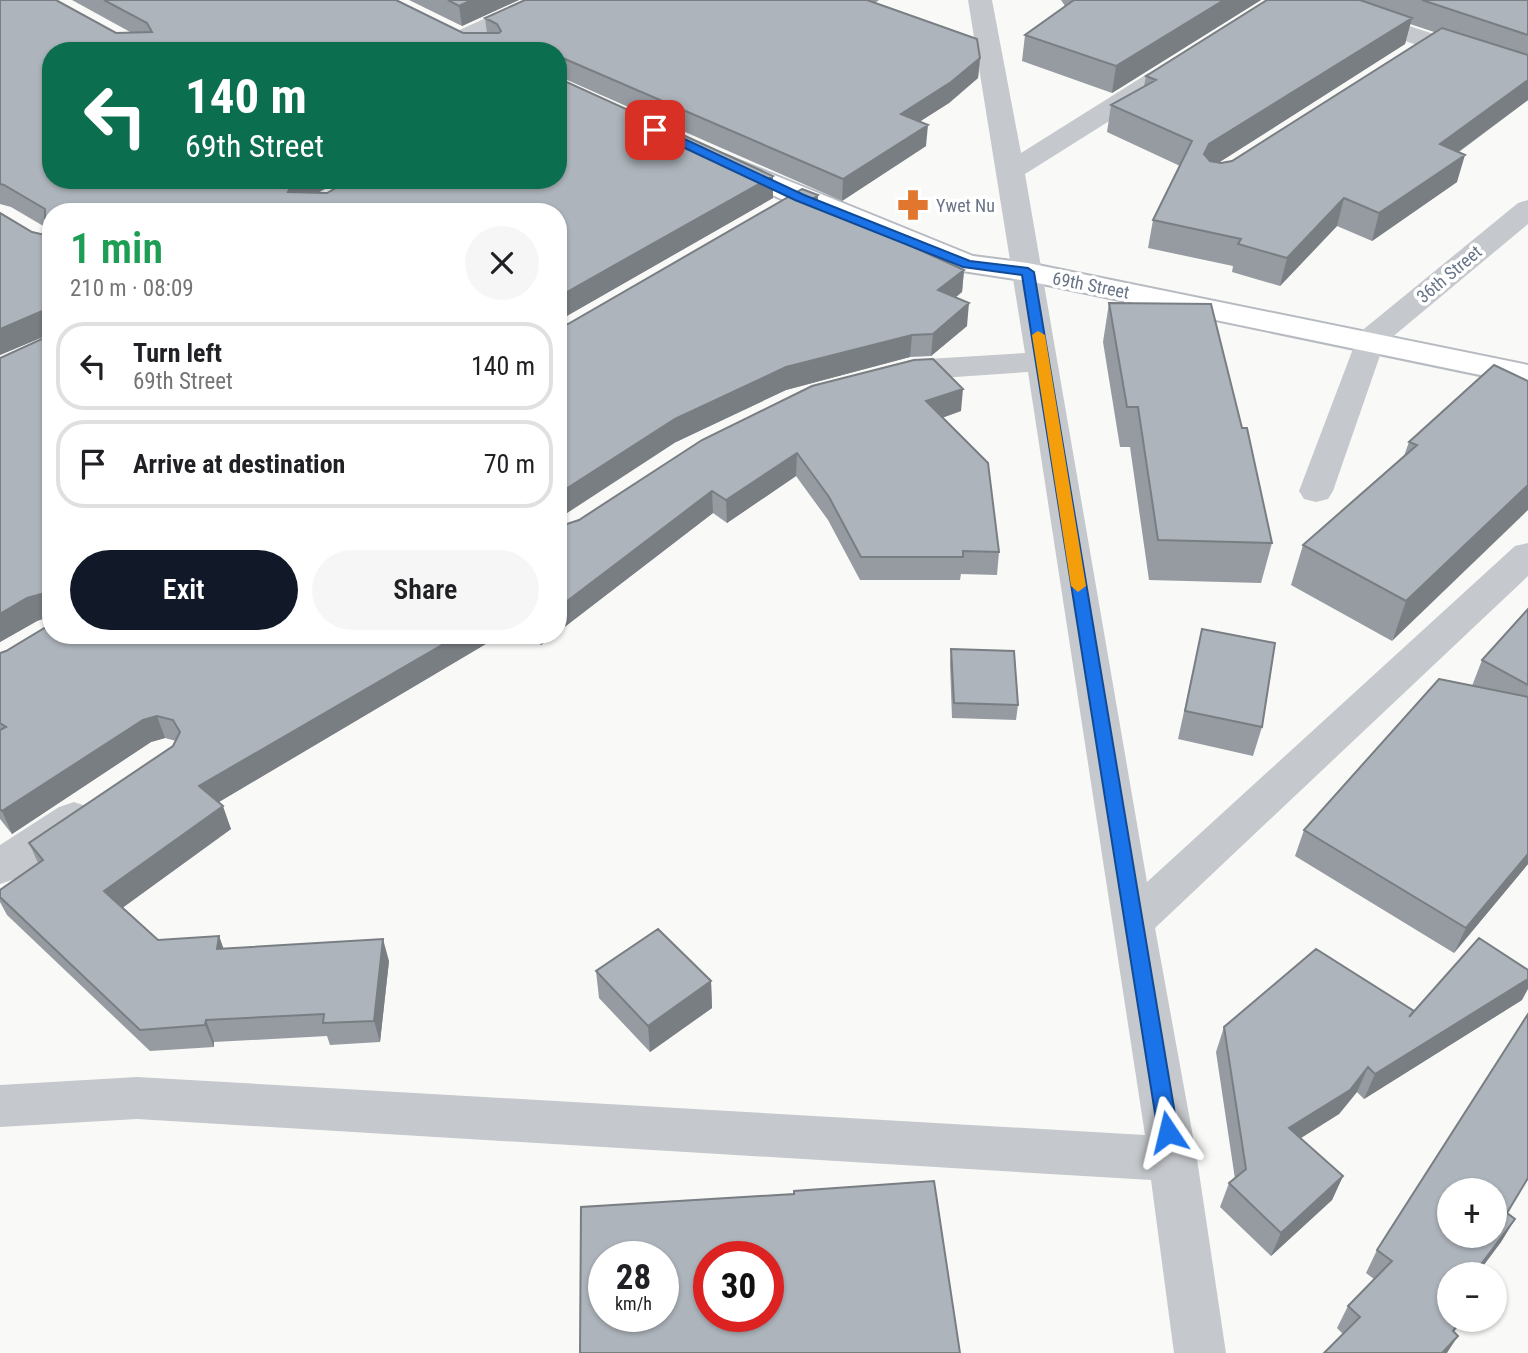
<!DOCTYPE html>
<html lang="en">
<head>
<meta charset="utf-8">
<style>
  body { margin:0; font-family:"Roboto Condensed",sans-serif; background:#f6f6f6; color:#202124; height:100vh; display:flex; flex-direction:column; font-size:26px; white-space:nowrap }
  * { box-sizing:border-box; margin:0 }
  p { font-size:23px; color:#757577 }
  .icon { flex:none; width:38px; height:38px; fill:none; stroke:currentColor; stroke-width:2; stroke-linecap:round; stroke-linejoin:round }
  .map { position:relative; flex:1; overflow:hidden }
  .sheet { position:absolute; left:42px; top:203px; width:525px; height:441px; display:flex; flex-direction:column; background:#fff; border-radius:28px; box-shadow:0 2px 5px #0004 }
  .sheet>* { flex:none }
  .hud { position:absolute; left:42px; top:42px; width:525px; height:147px; border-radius:28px; box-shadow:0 2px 5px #0004; background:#0b6e4f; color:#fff; overflow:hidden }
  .controls { position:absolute; left:1437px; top:1178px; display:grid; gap:14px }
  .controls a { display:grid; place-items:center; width:70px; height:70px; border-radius:50%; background:#fff; box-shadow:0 2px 5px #0004; font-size:35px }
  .speed { position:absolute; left:588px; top:1241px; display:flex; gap:14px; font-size:35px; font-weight:700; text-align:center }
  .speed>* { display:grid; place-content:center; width:91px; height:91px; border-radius:50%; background:#fff; box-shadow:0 2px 5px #0004; line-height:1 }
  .speed small { font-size:18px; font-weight:400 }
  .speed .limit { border:10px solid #d22; background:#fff; color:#111 }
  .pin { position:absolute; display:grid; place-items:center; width:60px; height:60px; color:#fff; margin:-30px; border-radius:14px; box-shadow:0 4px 10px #0006 }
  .me { position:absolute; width:77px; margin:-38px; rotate:350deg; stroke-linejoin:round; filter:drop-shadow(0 0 5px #0008) }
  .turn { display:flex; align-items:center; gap:24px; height:147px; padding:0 28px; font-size:32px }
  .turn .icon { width:91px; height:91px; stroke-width:2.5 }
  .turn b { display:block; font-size:49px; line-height:60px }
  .round { display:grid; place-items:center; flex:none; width:74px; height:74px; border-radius:37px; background:#f6f6f6 }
  .summary { display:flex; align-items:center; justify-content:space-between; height:119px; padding:0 28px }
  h1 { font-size:42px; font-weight:600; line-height:52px; color:#1e9e55 }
  .primary-button { display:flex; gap:14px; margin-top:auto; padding:14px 28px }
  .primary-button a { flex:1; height:80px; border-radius:42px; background:#111827; color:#fff; font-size:28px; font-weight:600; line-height:80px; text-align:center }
  .primary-button a+a { background:#f6f6f6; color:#202124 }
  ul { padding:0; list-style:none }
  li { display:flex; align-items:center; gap:21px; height:88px; margin:0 14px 10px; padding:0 14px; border:4px solid #e0e0e0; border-radius:28px }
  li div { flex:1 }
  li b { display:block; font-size:26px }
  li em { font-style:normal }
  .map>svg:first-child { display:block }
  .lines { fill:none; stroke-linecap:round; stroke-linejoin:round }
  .secondary-casing { stroke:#b7bbc1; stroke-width:4 }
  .street { fill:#c5c8cc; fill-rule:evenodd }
  .secondary { fill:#fff; fill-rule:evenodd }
  .wall { fill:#959ba1; fill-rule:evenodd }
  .shaded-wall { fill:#797e83 }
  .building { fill:#adb4bb; stroke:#797e83; stroke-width:2; fill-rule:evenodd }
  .route { fill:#1a73e8; stroke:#114b97; stroke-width:2 }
  .slow { fill:#f59e0b }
  .labels { text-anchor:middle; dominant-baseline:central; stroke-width:7; stroke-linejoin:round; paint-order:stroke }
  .far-poi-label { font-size:18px; fill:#687487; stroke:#fff; text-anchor:start }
  .far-street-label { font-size:18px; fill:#687487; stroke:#fff }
</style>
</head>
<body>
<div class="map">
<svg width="1528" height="1353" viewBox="0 0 1528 1353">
  <rect width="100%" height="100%" fill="#f9f9f7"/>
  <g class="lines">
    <defs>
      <path id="secondary" d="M725,155L973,256L1028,263L1528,365V385L1028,281L956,270L790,203L715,169L711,163L715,157Z"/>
    </defs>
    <use href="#secondary" class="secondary-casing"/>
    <path class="street" d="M525,0H557L554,5L471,43L462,46L453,43L449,38L453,33Z
      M968,0H992L1021,153L1147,74L1156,72L1165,74L1169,80L1165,86L1025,174L1147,882L1515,546L1528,543V576L1155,928L1197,1159L1226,1353H1174L1151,1180L137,1119L0,1127V1085L137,1077L1145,1135L1028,372L911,380L891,385L880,382L875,375L880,368L911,360L1025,353Z
      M1294,0H1330L1528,65V82L1297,5Z
      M1528,200V224L1384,344L1333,491L1328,499L1316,502L1304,499L1299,491L1359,333L1518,203Z
      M74,802L89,807L95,818L89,829L15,879L0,884V845L59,807Z"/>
    <use href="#secondary" class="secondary"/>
  </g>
  <path class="wall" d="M0,0L116,33H132L72,0H396L463,33H487L485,18L525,0H879L875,3L980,58L978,78L949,103L920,121L926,146L842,201L558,76V51H51L341,180L318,193L773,176V198L558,321V212H51V635H501L219,802L231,829L122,908L158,940L219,936L223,948L389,961L380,1042L330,1045L327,1036L214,1042V1047L150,1051L7,915L0,902V890L38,863L29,843L173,746L176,741L165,738L151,742L12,834L0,819V653L6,651L50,624L48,617L37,621L0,642V358L44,338L45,336L0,355V213L32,232L45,235V227L11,207L0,204Z
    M409,0H519L462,26Z
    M1061,0H1261L1112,93L1022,61L1025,35L1065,6Z
    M1267,0H1528V100L1459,152L1457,182L1372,241L1337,226L1280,286L1232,272L1233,266L1148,248L1153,220L1180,166L1107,132L1111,105L1144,86L1146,76ZM1410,24L1434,32L1232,161L1221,163H1218L1405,44Z
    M818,195V203L964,270L962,292L955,297L967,326L931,356L910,357L786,390L676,442L568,324Z
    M1109,303L1242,428L1272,543L1261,583L1149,580L1130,447H1120L1103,342Z
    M1494,365L1392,641L1291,585L1303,545L1404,456L1409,442Z
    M961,411L942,418L999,552L997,575L961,574L960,580H860L828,520L796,476L727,523L713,513L558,632V522L564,525L579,520L702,440Z
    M1528,609V864L1454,953L1295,856L1304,830L1472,686L1482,660Z
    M1202,629L1262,727L1253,756L1178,739Z
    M525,635H555L541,645Z
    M951,649L1018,705L1016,720L952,718L950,664Z
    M596,971L711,981L712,1008L650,1052L599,998Z
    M1522,1000L1364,1099L1357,1092L1339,1114L1300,1138L1343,1176L1332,1200L1271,1256L1220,1207L1229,1183L1235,1179L1216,1052L1224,1027L1414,1011Z
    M1507,1213L1515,1219L1501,1242L1478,1273L1449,1320H1463L1454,1332L1343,1334L1337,1328L1348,1306L1374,1279L1366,1273L1377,1250Z"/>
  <path class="shaded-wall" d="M472,0H519L462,26L459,6Z
    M1224,0H1261L1112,93L1116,66Z
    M1412,18L1405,44L1204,172V154L1209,144Z
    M980,58L978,78L949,103L899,135L901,114Z
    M1528,80V100L1432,171L1440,144Z
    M928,125L926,146L842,201L843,179Z
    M1465,155L1457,182L1372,241L1379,213Z
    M773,176V198L558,321V297Z
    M296,180H341L297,204L288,192L292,182Z
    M818,195L817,217L811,200Z
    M1344,198L1337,226L1280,286L1287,258Z
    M964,270L962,292L937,313L938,290Z
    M969,303L967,326L931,356L933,334Z
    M42,311L50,334L0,355V329Z
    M912,335L910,357L786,390L676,442L558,519V494L675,419L786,367Z
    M963,389L961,411L924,424L926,401Z
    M797,453L796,476L727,523L726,500Z
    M1528,485V510L1392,641L1406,601Z
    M712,491L713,513L558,632V608Z
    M41,594L48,610H45L48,617L37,621L0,642V614L27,598Z
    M459,635H501L207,809L199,786Z
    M540,635H555L541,645Z
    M157,716L165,738L151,742L12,834L2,811L143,720Z
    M223,806L231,829L114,914L104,891Z
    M1528,854V864L1454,953L1466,928Z
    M219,936L227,958L217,949Z
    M383,939L389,961L380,1042L374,1021Z
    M1528,979V989L1522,1000L1364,1099L1375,1074Z
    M711,981L712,1008L650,1052L648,1026Z
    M206,1020L214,1042V1047L205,1025Z
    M1368,1067L1357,1092L1339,1114L1279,1152L1289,1128Z
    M1343,1176L1332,1200L1271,1256L1281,1233Z
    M1515,1219L1501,1242L1477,1274H1474Z
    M1458,1336L1447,1353H1442Z"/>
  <path class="building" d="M0,0H56L116,33L152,32L147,23L104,0H396L463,33H499L501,31L497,24L485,18L525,0H867L977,39L980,58L951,82L901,114L928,125L843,179L558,56V51H51V180H296L292,182L288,192L327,193L350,180H558V78L773,176L558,297V212H51V610H45V596L41,594L27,598L0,614V358L44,338L46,312L42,311L0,329V213L32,232L45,235V209L4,185L0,184Z
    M448,0H472L459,6Z
    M1074,0H1224L1116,66L1025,35Z
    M1267,0H1360L1412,18L1209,144L1204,154L1210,161L1221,163L1232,161L1442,28L1528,55V80L1440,144L1465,155L1379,213L1344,198L1287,258L1238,244L1241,239L1153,220L1192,141L1111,105L1156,80L1146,76Z
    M1422,0H1528V35Z
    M802,189L818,195L811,200L829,209L964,270L938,290L969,303L933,334L912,335L786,367L675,419L558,494V325L568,324Z
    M1109,303L1211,304L1242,428H1247L1272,543L1158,540L1138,407H1127Z
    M933,359L963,389L926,401L988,463L999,552L963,551V557H861L829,497L797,453L726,500L712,491L558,608V522L564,525L579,520L702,440L812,386L914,360Z
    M1494,365L1528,381V485L1406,601L1303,545L1417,445L1409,442Z
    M1528,609V685L1482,660Z
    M51,624V635H459L199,786L223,806L104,891L158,940L219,936L217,949L383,939L374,1021L323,1023L324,1014L206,1020L205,1025L140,1030L0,897V890L43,860L29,843L173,746L180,732L173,720L157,716L143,720L2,811L0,809V730L6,727L0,723V653L6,651Z
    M1202,629L1275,643L1262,727L1185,711Z
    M951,649L1014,651L1018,705L954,703Z
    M1439,679L1528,697V854L1466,928L1304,830Z
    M658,929L711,981L648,1026L596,971Z
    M1479,938L1528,970V979L1375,1074L1368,1067L1350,1090L1289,1128L1343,1176L1281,1233L1229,1183L1246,1169L1224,1027L1316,949L1414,1011L1409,1017Z
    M1528,1014V1178L1507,1213L1515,1219L1476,1271L1480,1274H1449V1320H1461L1453,1331L1458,1336L1442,1353H1324L1360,1317L1348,1306L1392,1261L1377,1250ZM1449,1190H1494V1236H1449Z
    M934,1181L960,1353H580L581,1207L794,1194V1191ZM604,1256H663V1316H604ZM709,1256H768V1316H709Z"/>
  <path class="route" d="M651,127H659L804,195L970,261L1028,268L1034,272L1178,1132L1175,1139L1168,1141L1161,1139L1158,1132L1022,275L963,267L795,200L651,132Z"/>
  <path class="slow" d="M1038,331L1045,335L1086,586L1078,592L1071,586L1032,335Z"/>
  <defs>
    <symbol id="pharmacy-bare" viewBox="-9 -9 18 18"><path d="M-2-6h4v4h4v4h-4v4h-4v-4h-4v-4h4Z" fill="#e1772f" stroke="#fff" stroke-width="2.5" paint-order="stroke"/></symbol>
  </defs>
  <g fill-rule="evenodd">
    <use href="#pharmacy-bare" x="891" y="183" width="44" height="44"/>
  </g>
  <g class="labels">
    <g class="far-poi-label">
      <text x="936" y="205">Ywet Nu</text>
    </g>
    <g class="far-street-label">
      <text transform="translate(1449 274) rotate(-40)">36th Street</text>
      <text transform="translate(1091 285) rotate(11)">69th Street</text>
    </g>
  </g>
</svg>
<div class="controls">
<a>+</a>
<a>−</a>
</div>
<div class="speed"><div>28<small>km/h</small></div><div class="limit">30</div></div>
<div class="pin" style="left:655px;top:130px;background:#d93025"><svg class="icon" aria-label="arrive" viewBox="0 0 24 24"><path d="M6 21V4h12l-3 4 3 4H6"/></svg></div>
<svg class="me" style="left:1168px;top:1132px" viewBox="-20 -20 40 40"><path d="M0-17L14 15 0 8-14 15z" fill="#1a73e8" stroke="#fff" stroke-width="4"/></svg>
<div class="hud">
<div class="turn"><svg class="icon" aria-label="left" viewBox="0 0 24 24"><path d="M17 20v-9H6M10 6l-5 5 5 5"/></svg><div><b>140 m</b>69th Street</div></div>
</div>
<section class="sheet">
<div class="summary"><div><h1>1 min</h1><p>210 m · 08:09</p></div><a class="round"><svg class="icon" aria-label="close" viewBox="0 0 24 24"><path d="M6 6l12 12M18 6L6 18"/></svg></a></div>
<ul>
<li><svg class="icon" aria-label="left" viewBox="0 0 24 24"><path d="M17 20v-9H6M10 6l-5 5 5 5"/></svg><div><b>Turn left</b><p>69th Street</p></div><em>140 m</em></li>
<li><svg class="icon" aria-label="arrive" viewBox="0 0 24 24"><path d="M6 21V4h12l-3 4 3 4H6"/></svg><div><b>Arrive at destination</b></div><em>70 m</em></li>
</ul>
<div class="primary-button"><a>Exit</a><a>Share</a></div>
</section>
</div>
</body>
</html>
